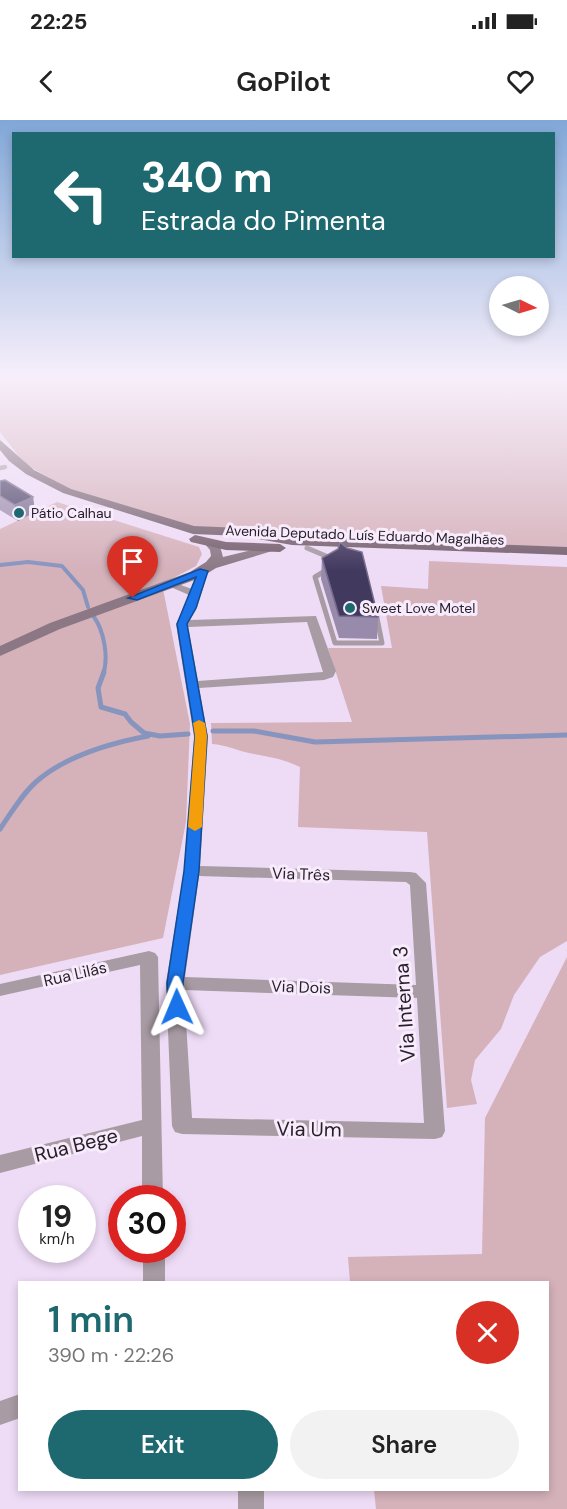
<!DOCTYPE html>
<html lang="en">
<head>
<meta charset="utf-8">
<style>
  body { margin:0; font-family:"DM Sans",sans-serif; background:#f2f2f2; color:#222; height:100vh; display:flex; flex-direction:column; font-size:22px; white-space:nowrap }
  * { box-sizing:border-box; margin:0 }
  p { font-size:20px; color:#767676 }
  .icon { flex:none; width:33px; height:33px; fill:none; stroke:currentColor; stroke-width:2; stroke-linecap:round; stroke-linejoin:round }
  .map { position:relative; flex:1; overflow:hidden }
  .panel { position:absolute; left:18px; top:1161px; width:531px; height:210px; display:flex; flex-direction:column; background:#fff; border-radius:0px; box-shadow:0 3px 9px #0003 }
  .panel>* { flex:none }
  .top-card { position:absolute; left:12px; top:12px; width:543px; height:126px; border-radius:0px; box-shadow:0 3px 9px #0003; background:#1d696f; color:#fff; overflow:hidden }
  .needle { width:39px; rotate:95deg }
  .controls { position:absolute; left:489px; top:156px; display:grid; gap:12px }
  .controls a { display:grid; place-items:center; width:60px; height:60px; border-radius:50%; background:#fff; box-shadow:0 3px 9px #0003; font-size:30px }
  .speed { position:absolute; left:18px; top:1065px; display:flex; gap:12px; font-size:30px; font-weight:700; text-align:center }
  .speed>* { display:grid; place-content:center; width:78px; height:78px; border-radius:50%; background:#fff; box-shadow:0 3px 9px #0003; line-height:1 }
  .speed small { font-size:15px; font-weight:400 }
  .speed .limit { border:9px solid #d22; background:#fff; color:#111 }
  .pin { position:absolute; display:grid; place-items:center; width:51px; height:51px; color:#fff; margin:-62px -26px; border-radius:50% 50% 50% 0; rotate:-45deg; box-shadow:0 0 6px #0007 }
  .pin .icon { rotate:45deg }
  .me { position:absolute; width:66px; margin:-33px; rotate:359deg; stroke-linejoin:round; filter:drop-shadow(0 0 4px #0008) }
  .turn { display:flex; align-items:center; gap:21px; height:126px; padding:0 30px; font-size:27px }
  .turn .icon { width:78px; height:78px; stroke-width:2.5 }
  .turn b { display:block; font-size:42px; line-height:51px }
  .round { display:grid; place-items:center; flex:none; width:63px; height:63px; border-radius:32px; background:#f2f2f2 }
  .summary { display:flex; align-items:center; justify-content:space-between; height:102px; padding:0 30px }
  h1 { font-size:36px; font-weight:600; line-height:45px; color:#1d696f }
  .cta { display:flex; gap:12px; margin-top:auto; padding:12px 30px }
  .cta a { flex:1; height:69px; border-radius:36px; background:#1d696f; color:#fff; font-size:24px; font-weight:600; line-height:69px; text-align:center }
  .cta a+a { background:#f2f2f2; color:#222 }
  .status { display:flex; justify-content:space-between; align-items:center; height:42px; padding:0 30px; background:#fff; direction:ltr }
  .status svg { height:16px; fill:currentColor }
  header { display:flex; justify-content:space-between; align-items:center; height:78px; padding:0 30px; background:#fff; font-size:27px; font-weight:600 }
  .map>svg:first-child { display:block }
  .green { fill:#d5b1ba }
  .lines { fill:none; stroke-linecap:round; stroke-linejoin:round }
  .stream-far1 { stroke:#8794be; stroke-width:4 }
  .stream { stroke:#8794be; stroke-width:5 }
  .lane-far1 { stroke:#a89ba3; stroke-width:4.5 }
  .lane { stroke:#a89ba3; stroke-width:5 }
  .street { fill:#a89ba3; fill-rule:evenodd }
  .secondary { fill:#8b7884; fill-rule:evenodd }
  .primary { fill:#76606e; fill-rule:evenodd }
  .wall { fill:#988aaa }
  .shaded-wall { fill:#766a8c }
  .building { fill:#42395f; stroke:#766a8c; stroke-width:1.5 }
  .route { fill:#1a73e8; stroke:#114b97; stroke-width:1.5 }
  .slow { fill:#f59e0b }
  .poi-dot { fill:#1d696f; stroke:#f7ebfc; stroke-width:2 }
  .labels { text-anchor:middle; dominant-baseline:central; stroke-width:6; stroke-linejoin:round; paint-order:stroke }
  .far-poi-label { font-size:14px; fill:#261e28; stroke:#f7ebfc; text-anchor:start }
  .far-street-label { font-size:14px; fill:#261e28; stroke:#f7ebfc }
  .street-label { font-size:16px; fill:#261e28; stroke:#f7ebfc }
  .near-street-label { font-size:20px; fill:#261e28; stroke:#f7ebfc }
</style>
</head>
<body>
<div class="status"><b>22:25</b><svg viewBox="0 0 49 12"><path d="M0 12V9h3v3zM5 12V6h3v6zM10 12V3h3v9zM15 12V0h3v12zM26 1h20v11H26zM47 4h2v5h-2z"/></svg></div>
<header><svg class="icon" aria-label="back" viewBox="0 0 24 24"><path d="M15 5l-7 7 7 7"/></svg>GoPilot<svg class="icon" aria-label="heart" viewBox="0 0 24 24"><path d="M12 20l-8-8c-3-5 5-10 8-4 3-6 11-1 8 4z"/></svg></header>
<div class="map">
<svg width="567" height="1389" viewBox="0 0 567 1389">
  <rect width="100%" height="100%" fill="#eedbf6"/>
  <path class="green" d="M0,257H567V430L293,420L185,406L67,368L25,344L0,312Z
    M57,382L199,427L202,434L196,446L162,464L190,604L186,702L163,818L0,855V409Z
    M429,441L567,447V821L540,837L514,875L501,909L475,940L471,960L477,984L447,988L427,712L298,707L300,647C281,638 269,637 249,633C235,630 227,625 212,624L211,603L352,602L328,528H392L381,466L428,469Z
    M567,837V1389H376L374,1370H548V1162H350L348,1137L482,1134L485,998Z"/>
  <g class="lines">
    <path class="stream-far1" d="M0,445L28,442L62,446L83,470L88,487
      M94,497C104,511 109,538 103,554"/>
    <path class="stream" d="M104,552L98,568L101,587L125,594L131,602L144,613L160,616L188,614
      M213,611H254L315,622L567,615
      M0,709C11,693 22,674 37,661C66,636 111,623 148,616"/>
    <path class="lane-far1" d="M0,348L5,347"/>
    <path class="lane" d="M307,428L333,439
      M330,448L315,457L335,523H382L376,493"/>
    <path class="street" d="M203,448L208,451L197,488L190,500L316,496L336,551L333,557L324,560L199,568L208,617L200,746L410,752L416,753L426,763L445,1011L442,1017L435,1019L182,1014L175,1012L172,1006L166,863L184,751L194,617L176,504L189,475L166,465L172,462L192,469L198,451ZM307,502L323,552L198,561L188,507ZM199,756L406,762L410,765L416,865L185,857ZM184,870L417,878L424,1003L192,998Z
      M149,831L155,833L158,837L163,1078H142V1016L0,1053V1035L142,1000L140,845L0,876V864Z
      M143,1130H165V1162H143Z
      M20,1274V1298L0,1305V1281Z
      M238,1370H264V1389H238Z"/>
    <path class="secondary" d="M210,419L220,426L223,437L276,424L282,428L216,448L200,458L60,509L0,536V526L50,503L190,452L206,442L211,436L210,430L204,423Z"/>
    <path class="primary" d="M0,320L34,350L71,369L194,406L241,408L292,417L567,427V435L292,425L241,416L193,414L63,373L26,354L9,341L0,330Z
      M195,415L226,422L280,424L286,428L280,432L226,430L191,422L189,419Z"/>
  </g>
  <path class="wall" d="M0,361L33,377L35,392L18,401L0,390Z
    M322,438L378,497L377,519L339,518L321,459Z"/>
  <path class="shaded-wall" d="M33,377L35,392L18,401L15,385Z"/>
  <path class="building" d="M5,360L33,377L15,385L0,376V361Z
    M340,422L347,428L362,432L378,497L339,496L322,438L338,429Z"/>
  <linearGradient id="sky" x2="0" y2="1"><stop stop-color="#81a7d7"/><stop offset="0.57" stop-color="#f7effb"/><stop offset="1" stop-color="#f7effb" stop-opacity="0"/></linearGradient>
  <rect width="567" height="451" fill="url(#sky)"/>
  <path class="route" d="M200,449L208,451L196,488L187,504L207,616L199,751L183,863L185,887L177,893L168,887L167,863L184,751L195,616L177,504L196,457L137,480L128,478Z"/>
  <path class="slow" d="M199,600L205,603L207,616L202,707L195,711L188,707L195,616L193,603Z"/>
  <g class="poi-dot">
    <circle cx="19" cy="393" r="6"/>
    <circle cx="350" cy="488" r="6"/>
  </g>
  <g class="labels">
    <g class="far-poi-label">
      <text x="31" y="393">Pátio Calhau</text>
      <text x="362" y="488">Sweet Love Motel</text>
    </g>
    <g class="far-street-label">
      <text transform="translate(365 415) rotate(2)">Avenida Deputado Luís Eduardo Magalhães</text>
    </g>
    <g class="street-label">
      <text transform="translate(301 754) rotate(2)">Via Três</text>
      <text transform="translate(75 854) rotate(-13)">Rua Lilás</text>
      <text transform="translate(301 867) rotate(2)">Via Dois</text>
    </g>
    <g class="near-street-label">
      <text transform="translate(404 884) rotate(-94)">Via Interna 3</text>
      <text transform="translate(309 1009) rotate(1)">Via Um</text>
      <text transform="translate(76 1025) rotate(-14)">Rua Bege</text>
    </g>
  </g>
</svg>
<div class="controls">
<a><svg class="needle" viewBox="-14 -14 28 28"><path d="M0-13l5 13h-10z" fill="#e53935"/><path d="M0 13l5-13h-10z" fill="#767676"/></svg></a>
</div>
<div class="speed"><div>19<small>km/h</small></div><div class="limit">30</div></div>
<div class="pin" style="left:133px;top:478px;background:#d93025"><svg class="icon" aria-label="arrive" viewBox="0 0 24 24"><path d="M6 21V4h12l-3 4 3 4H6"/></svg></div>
<svg class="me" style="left:177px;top:887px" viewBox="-20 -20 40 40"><path d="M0-17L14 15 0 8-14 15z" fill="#1a73e8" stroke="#fff" stroke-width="4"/></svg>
<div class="top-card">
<div class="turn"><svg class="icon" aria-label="left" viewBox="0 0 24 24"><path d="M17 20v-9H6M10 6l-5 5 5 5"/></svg><div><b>340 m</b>Estrada do Pimenta</div></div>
</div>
<section class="panel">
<div class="summary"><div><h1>1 min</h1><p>390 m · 22:26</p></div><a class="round" style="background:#d93025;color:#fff"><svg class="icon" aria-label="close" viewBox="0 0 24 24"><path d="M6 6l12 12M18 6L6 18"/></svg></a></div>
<div class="cta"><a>Exit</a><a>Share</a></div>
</section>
</div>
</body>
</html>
